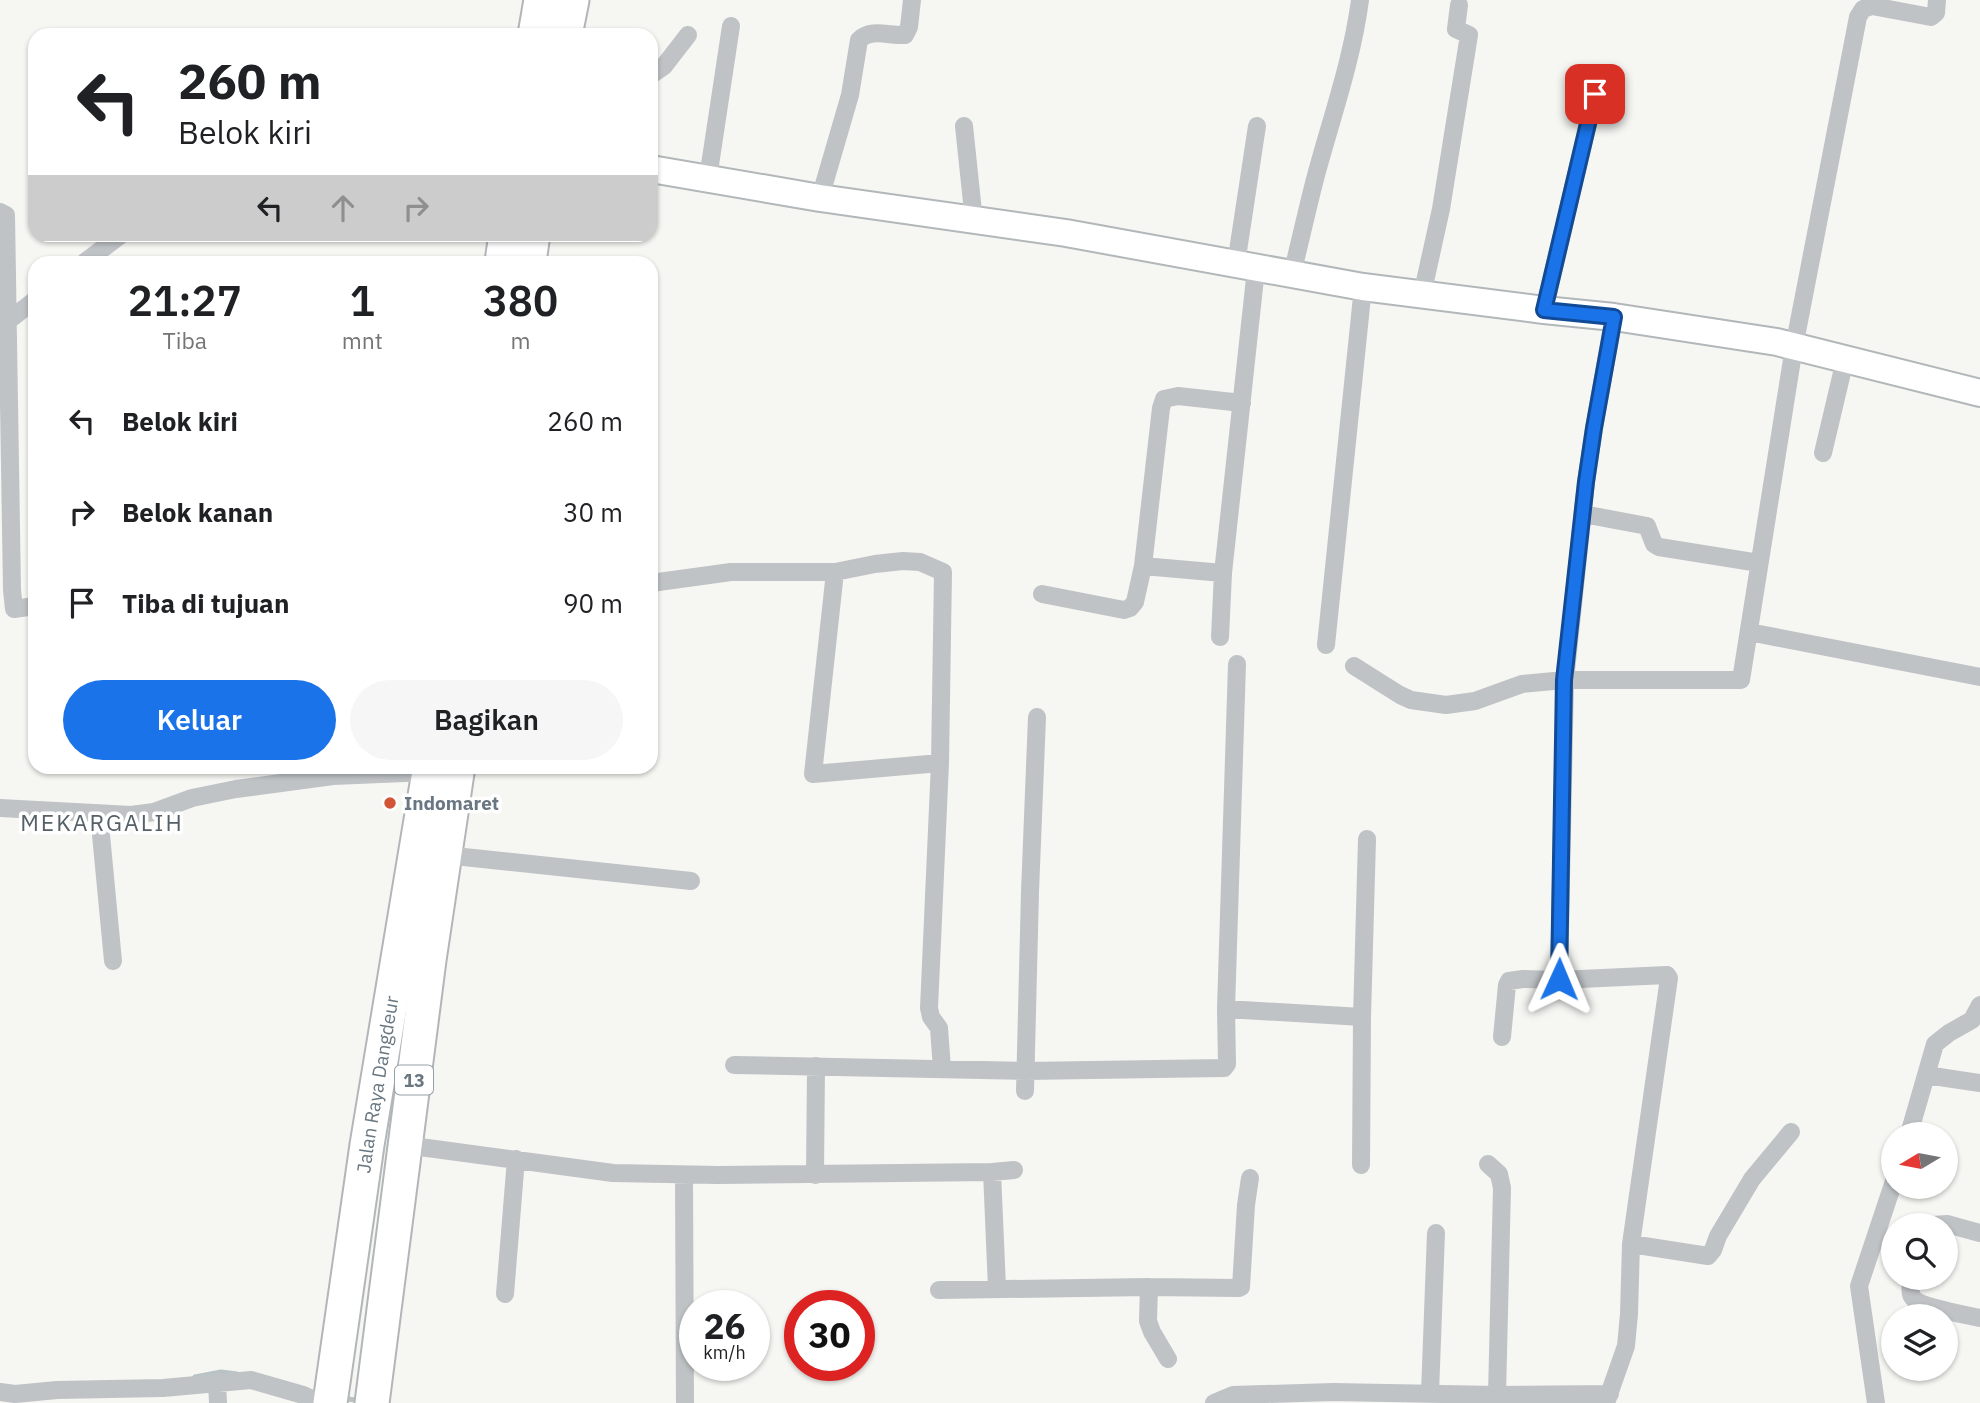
<!DOCTYPE html>
<html lang="id">
<head>
<meta charset="utf-8">
<style>
  body { margin:0; font-family:"IBM Plex Sans",sans-serif; background:#f6f6f6; color:#202124; height:100vh; display:flex; flex-direction:column; font-size:26px; white-space:nowrap }
  * { box-sizing:border-box; margin:0 }
  p { font-size:23px; color:#757577 }
  .icon { flex:none; width:38px; height:38px; fill:none; stroke:currentColor; stroke-width:2; stroke-linecap:round; stroke-linejoin:round }
  .map { position:relative; flex:1; overflow:hidden }
  .side { position:absolute; left:28px; top:256px; width:630px; height:518px; display:flex; flex-direction:column; background:#fff; border-radius:21px; box-shadow:0 2px 5px #0004 }
  .side>* { flex:none }
  .guide { position:absolute; left:28px; top:28px; width:630px; height:214px; border-radius:21px; box-shadow:0 2px 5px #0004; background:#fff; color:#202124; overflow:hidden }
  .needle { width:46px; rotate:260deg }
  .controls { position:absolute; left:1881px; top:1122px; display:grid; gap:14px }
  .controls a { display:grid; place-items:center; width:77px; height:77px; border-radius:50%; background:#fff; box-shadow:0 2px 5px #0004; font-size:35px }
  .speed { position:absolute; left:679px; top:1290px; display:flex; gap:14px; font-size:35px; font-weight:700; text-align:center }
  .speed>* { display:grid; place-content:center; width:91px; height:91px; border-radius:50%; background:#fff; box-shadow:0 2px 5px #0004; line-height:1 }
  .speed small { font-size:18px; font-weight:400 }
  .speed .limit { border:10px solid #d22; background:#fff; color:#111 }
  .pin { position:absolute; display:grid; place-items:center; width:60px; height:60px; color:#fff; margin:-30px; border-radius:14px; box-shadow:0 4px 10px #0006 }
  .me { position:absolute; width:77px; margin:-38px; rotate:1deg; stroke-linejoin:round; filter:drop-shadow(0 0 5px #0008) }
  .turn { display:flex; align-items:center; gap:24px; height:147px; padding:0 35px; font-size:32px }
  .turn .icon { width:91px; height:91px; stroke-width:2.5 }
  .turn b { display:block; font-size:49px; line-height:60px }
  .lanes { display:flex; align-items:center; height:66px; padding:0 35px; background:#0003; justify-content:center; gap:35px; direction:ltr }
  .lanes .off { opacity:.35 }
  .eta { display:flex; justify-content:space-evenly; align-items:center; height:119px; text-align:center }
  .eta b { font-size:42px; font-weight:600; line-height:49px }
  .primary-button { display:flex; gap:14px; margin-top:auto; padding:14px 35px }
  .primary-button a { flex:1; height:80px; border-radius:42px; background:#1a73e8; color:#fff; font-size:28px; font-weight:600; line-height:80px; text-align:center }
  .primary-button a+a { background:#f6f6f6; color:#202124 }
  ul { padding:0; list-style:none }
  li { display:flex; align-items:center; gap:21px; height:91px; padding:0 35px }
  li div { flex:1 }
  li b { display:block; font-size:26px }
  li em { font-style:normal }
  .map>svg:first-child { display:block }
  .lines { fill:none; stroke-linecap:round; stroke-linejoin:round }
  .stream { stroke:#b9c3c6; stroke-width:5 }
  .secondary-casing { stroke:#b2b7ba; stroke-width:30 }
  .highway-casing { stroke:#b2b6b8; stroke-width:37 }
  .street { stroke:#bfc3c6; stroke-width:18 }
  .secondary { stroke:#fff; stroke-width:26 }
  .highway { stroke:#fff; stroke-width:33 }
  .route-casing { stroke:#114b97; stroke-width:18 }
  .route { stroke:#1a73e8; stroke-width:12 }
  .poi-dot { fill:#d25537; stroke:#fff; stroke-width:2.5 }
  .labels { text-anchor:middle; dominant-baseline:central; stroke-width:7; stroke-linejoin:round; paint-order:stroke }
  .shield { fill:#fff; stroke:#95a0a7; stroke-width:2 }
  .shield-label { font-size:18px; font-weight:bold; fill:#687781 }
  .poi-label { font-size:19px; font-weight:bold; fill:#687781; stroke:#fff; text-anchor:start }
  .street-label { font-size:19px; fill:#687781; stroke:#fff }
  .quarter-label { font-size:23px; letter-spacing:2px; fill:#556067; stroke:#fff }
</style>
</head>
<body>
<div class="map">
<svg width="1980" height="1403" viewBox="0 0 1980 1403">
  <rect width="100%" height="100%" fill="#f6f6f3"/>
  <g class="lines">
    <path class="stream" d="M195,1377L221,1372L237,1374
      M341,1398L362,1401"/>
    <defs>
      <path id="secondary" d="M651,169L820,198L1066,233L1363,287L1544,310L1614,317L1777,342L1980,393"/>
      <g id="highway">
        <path d="M535,35L541,0"/>
        <path d="M565,35L572,0"/>
        <path d="M502,262L506,234"/>
        <path d="M529,262L533,234"/>
        <path id="s1" d="M330,1403L367,1145L430,766"/>
        <path d="M372,1403L429,960L458,766"/>
      </g>
    </defs>
    <use href="#secondary" class="secondary-casing"/>
    <use href="#highway" class="highway-casing"/>
    <path class="street" d="M651,75L664,66L688,35
      M964,126L974,221
      M708,178L731,26
      M820,198L850,95L859,40C871,28 889,36 905,35L909,27L912,0
      M0,212L6,215L12,590L14,609L35,606
      M85,262L122,234
      M1236,264L1257,126
      M1292,274C1300,242 1307,210 1315,179C1331,119 1352,61 1360,0
      M1422,295L1441,209L1469,35L1456,29L1459,5
      M1544,310L1595,94
      M3,325L35,300
      M1823,453L1845,360
      M1583,514L1647,526L1654,544L1659,547L1759,563
      M1143,566L1223,573
      M835,572L813,774L940,763
      M651,583L731,572H835L875,564L903,561L920,562L943,572L940,763L929,1008L931,1017L939,1028L942,1069
      M1042,594L1124,610L1130,608L1135,602L1143,566L1161,408L1164,399L1178,396L1242,403
      M1749,632L1980,677
      M1220,637L1223,573L1256,269
      M1326,645L1363,287
      M1354,666L1400,695L1411,700L1446,705L1475,701L1522,684L1565,680H1741L1794,347L1858,17L1863,9L1872,6L1931,17L1936,13L1937,0
      M0,808L131,815L154,812L192,798L236,789L333,776L429,772
      M99,814L113,961
      M445,855L691,881
      M1559,980L1565,680L1586,482L1594,428L1614,317
      M1226,1009L1362,1017L1361,1165
      M1362,1017L1367,839
      M1502,1037L1507,985L1509,981L1523,979L1559,980L1667,975L1669,978L1631,1244L1708,1256L1713,1250L1718,1236L1752,1179L1791,1132
      M734,1065L1025,1071L1224,1068L1227,1064L1226,1009L1237,664
      M1926,1075L1980,1083
      M1025,1091L1030,892L1037,717
      M1909,1134L1935,1044L1949,1033L1972,1020L1980,1005
      M405,1145L613,1173L718,1175L992,1172L1014,1170
      M1488,1164L1499,1174L1502,1188L1497,1395
      M992,1172L997,1288
      M684,1175L685,1403
      M815,1175L816,1066
      M1933,1225L1947,1224L1980,1233
      M1913,1278C1911,1285 1908,1293 1914,1299C1922,1307 1967,1315 1980,1318
      M1149,1287L1148,1321L1152,1332L1168,1359
      M939,1290L1149,1287L1239,1288L1241,1287L1246,1205L1250,1178
      M505,1294L516,1159
      M217,1382L218,1403
      M0,1392L15,1394L57,1390L163,1388L251,1380L303,1395L320,1403
      M1430,1393L1436,1233
      M1214,1403L1233,1395L1333,1392L1497,1395L1610,1394
      M1606,1403L1626,1346L1629,1314L1631,1244
      M1876,1403L1859,1286L1894,1181"/>
    <use href="#secondary" class="secondary"/>
    <use href="#highway" class="highway"/>
  </g>
  <g class="lines">
    <defs>
      <path id="route" d="M1559,979L1564,680L1586,482L1594,428L1614,317L1544,310L1595,94"/>
    </defs>
    <use href="#route" class="route-casing"/>
    <use href="#route" class="route"/>
  </g>
  <circle class="poi-dot" cx="390" cy="803" r="7"/>
  <g class="labels">
    <rect class="shield" x="395" y="1065.5" width="38" height="29" rx="5"/>
    <g class="shield-label">
      <text x="414" y="1080">13</text>
    </g>
    <g class="poi-label">
      <text x="404" y="803">Indomaret</text>
    </g>
    <g class="street-label">
      <text stroke="none"><textPath href="#s1" startOffset="322">Jalan Raya Dangdeur</textPath></text>
    </g>
    <g class="quarter-label">
      <text x="102" y="822">MEKARGALIH</text>
    </g>
  </g>
</svg>
<div class="controls">
<a><svg class="needle" viewBox="-14 -14 28 28"><path d="M0-13l5 13h-10z" fill="#e53935"/><path d="M0 13l5-13h-10z" fill="#757577"/></svg></a>
<a><svg class="icon" aria-label="search" viewBox="0 0 24 24"><circle cx="10" cy="10" r="6"/><path d="M15 15l6 6"/></svg></a>
<a><svg class="icon" aria-label="layers" viewBox="0 0 24 24"><path d="M12 4l9 5-9 5-9-5zM3 14l9 5 9-5"/></svg></a>
</div>
<div class="speed"><div>26<small>km/h</small></div><div class="limit">30</div></div>
<div class="pin" style="left:1595px;top:94px;background:#d93025"><svg class="icon" aria-label="arrive" viewBox="0 0 24 24"><path d="M6 21V4h12l-3 4 3 4H6"/></svg></div>
<svg class="me" style="left:1559px;top:979px" viewBox="-20 -20 40 40"><path d="M0-17L14 15 0 8-14 15z" fill="#1a73e8" stroke="#fff" stroke-width="4"/></svg>
<div class="guide">
<div class="turn"><svg class="icon" aria-label="left" viewBox="0 0 24 24"><path d="M17 20v-9H6M10 6l-5 5 5 5"/></svg><div><b>260 m</b>Belok kiri</div></div>
<div class="lanes"><svg class="icon" aria-label="left" viewBox="0 0 24 24"><path d="M17 20v-9H6M10 6l-5 5 5 5"/></svg><svg class="icon off" aria-label="ahead" viewBox="0 0 24 24"><path d="M12 20V5M6 11l6-6 6 6"/></svg><svg class="icon off" aria-label="right" viewBox="0 0 24 24"><path d="M7 20v-9h11M14 6l5 5-5 5"/></svg></div>
</div>
<section class="side">
<div class="eta">
<div><b>21:27</b><p>Tiba</p></div>
<div><b>1</b><p>mnt</p></div>
<div><b>380</b><p>m</p></div>
</div>
<ul>
<li><svg class="icon" aria-label="left" viewBox="0 0 24 24"><path d="M17 20v-9H6M10 6l-5 5 5 5"/></svg><div><b>Belok kiri</b></div><em>260 m</em></li>
<li><svg class="icon" aria-label="right" viewBox="0 0 24 24"><path d="M7 20v-9h11M14 6l5 5-5 5"/></svg><div><b>Belok kanan</b></div><em>30 m</em></li>
<li><svg class="icon" aria-label="arrive" viewBox="0 0 24 24"><path d="M6 21V4h12l-3 4 3 4H6"/></svg><div><b>Tiba di tujuan</b></div><em>90 m</em></li>
</ul>
<div class="primary-button"><a>Keluar</a><a>Bagikan</a></div>
</section>
</div>
</body>
</html>
